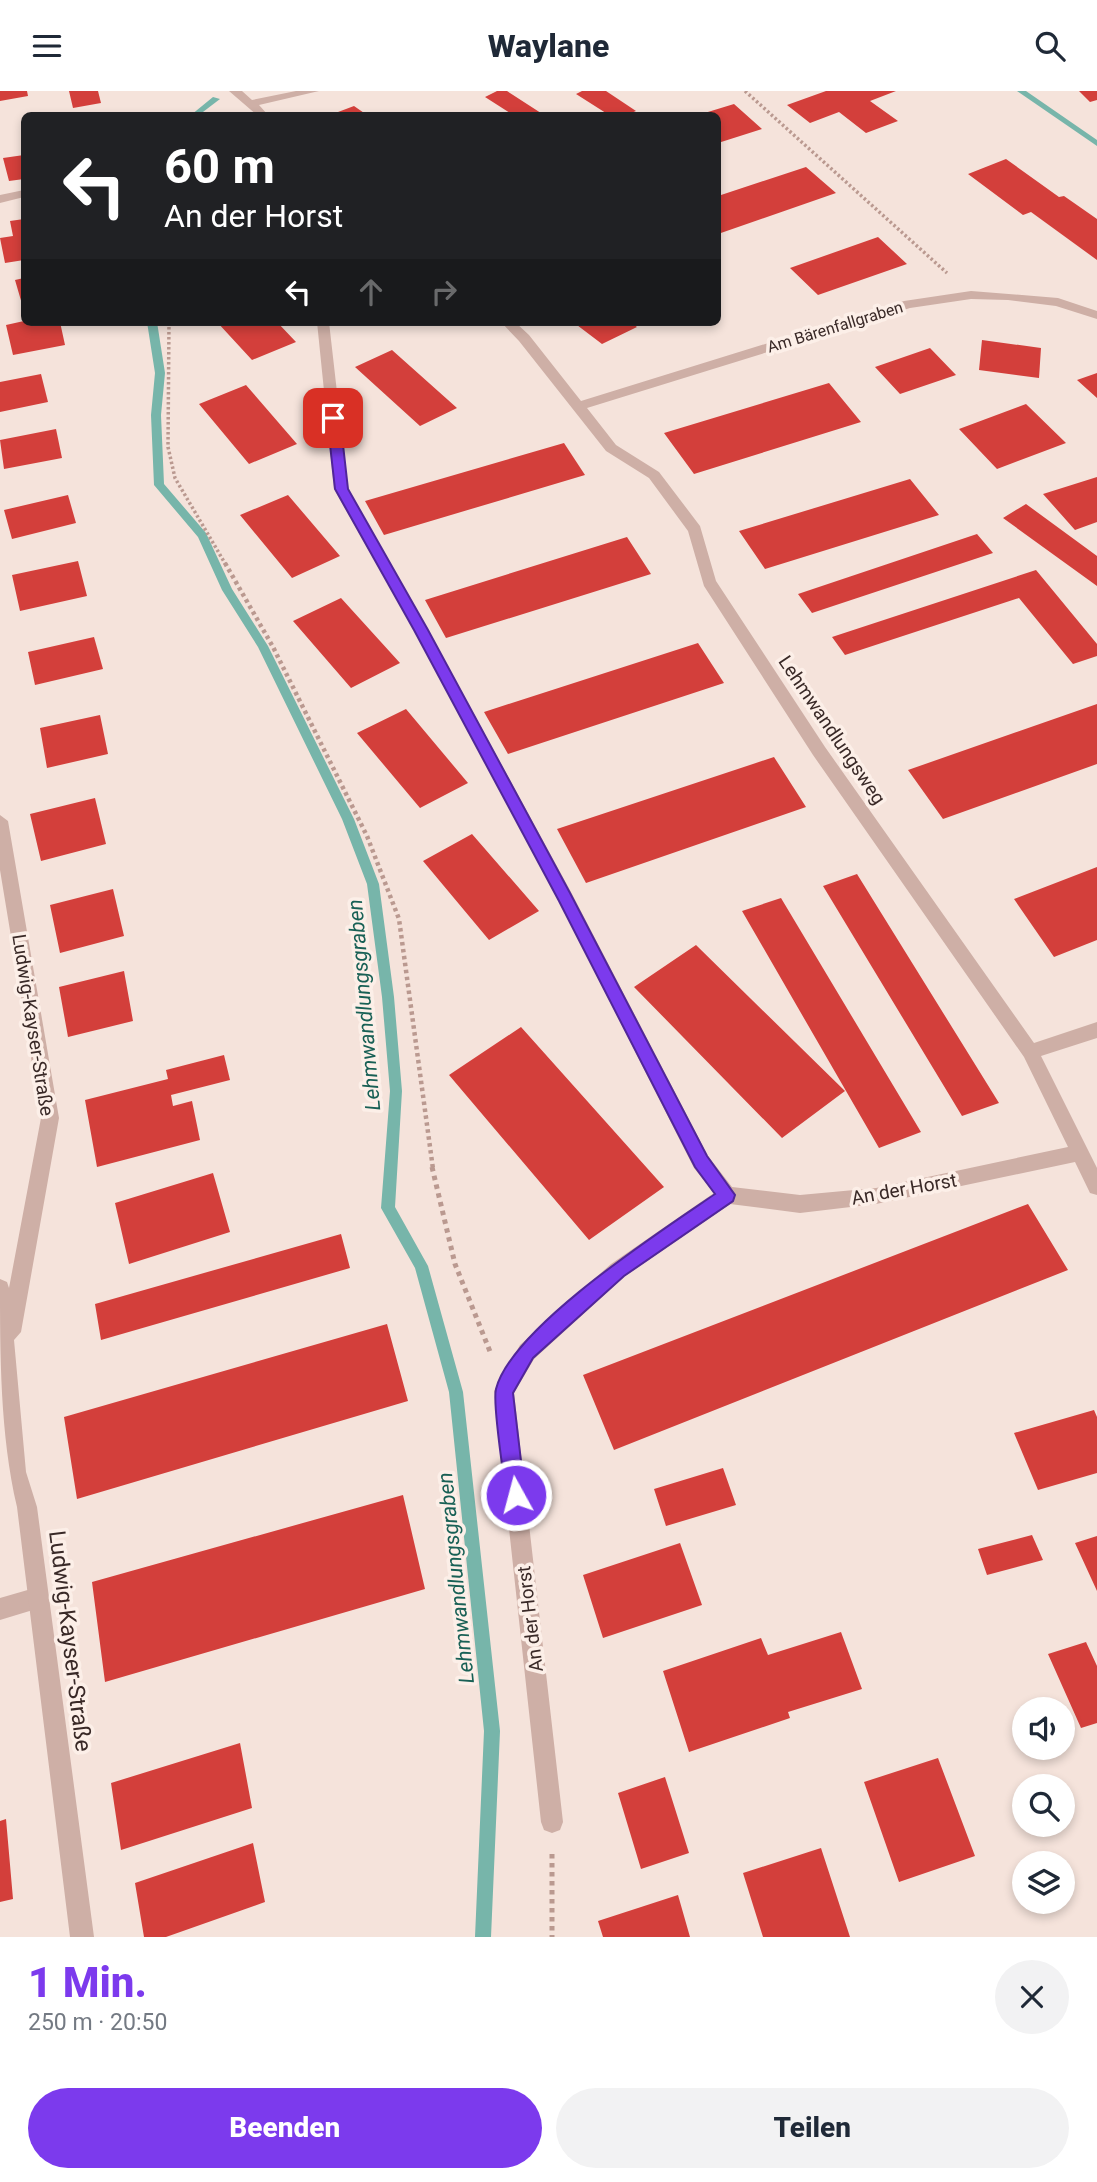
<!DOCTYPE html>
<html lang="de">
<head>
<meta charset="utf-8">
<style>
  body { margin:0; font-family:Roboto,sans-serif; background:#f2f2f3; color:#1f2937; height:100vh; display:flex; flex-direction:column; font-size:26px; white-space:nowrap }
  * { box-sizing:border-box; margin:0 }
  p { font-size:23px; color:#747a83 }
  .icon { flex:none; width:38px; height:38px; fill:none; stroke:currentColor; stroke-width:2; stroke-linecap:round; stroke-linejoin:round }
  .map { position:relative; height:1846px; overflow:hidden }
  .drawer { display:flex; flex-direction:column; background:#fff; flex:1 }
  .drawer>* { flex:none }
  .top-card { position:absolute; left:21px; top:21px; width:700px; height:214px; border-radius:10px; box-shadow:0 4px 10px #0003; background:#202124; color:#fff; overflow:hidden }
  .tools { position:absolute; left:1012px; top:1606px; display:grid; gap:14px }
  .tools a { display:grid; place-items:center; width:63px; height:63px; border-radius:50%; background:#fff; box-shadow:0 4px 10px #0003; font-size:35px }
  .pin { position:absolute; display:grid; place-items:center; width:60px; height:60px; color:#fff; margin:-30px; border-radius:14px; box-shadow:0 4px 10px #0006 }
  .me { position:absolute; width:77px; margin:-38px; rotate:353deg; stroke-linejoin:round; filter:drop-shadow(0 0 5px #0008) }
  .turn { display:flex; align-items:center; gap:24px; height:147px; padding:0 28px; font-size:32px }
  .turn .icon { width:91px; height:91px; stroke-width:2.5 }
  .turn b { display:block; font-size:49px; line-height:60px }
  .lanes { display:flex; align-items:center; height:66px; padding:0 28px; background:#0003; justify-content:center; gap:35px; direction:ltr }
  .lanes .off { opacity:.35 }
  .round { display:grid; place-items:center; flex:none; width:74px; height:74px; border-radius:37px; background:#f2f2f3 }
  .summary { display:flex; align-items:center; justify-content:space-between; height:119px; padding:0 28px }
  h1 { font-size:42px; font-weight:800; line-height:52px; color:#7c3aed }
  .button { display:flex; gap:14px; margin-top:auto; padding:14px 28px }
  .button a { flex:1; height:80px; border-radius:42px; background:#7c3aed; color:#fff; font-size:28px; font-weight:800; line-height:80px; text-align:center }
  .button a+a { background:#f2f2f3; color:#1f2937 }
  header { display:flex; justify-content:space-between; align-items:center; height:91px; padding:0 28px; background:#fff; font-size:32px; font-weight:800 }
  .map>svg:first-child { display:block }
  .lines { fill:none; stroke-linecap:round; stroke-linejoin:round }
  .stream { fill:#77b5aa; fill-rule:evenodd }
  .building { fill:#d33f3b }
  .path-far2 { stroke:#ba9990; stroke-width:3.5; stroke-dasharray:2.5 2.5; stroke-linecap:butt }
  .path-far1 { stroke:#ba9990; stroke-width:4.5; stroke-dasharray:3.5 3.5; stroke-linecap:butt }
  .path { stroke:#ba9990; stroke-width:5; stroke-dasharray:4.5 4.5; stroke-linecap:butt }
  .lane { fill:#ceafa6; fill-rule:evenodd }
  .street { fill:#ceafa6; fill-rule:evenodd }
  .route { fill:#7c3aed; stroke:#51269a; stroke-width:2 }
  .labels { text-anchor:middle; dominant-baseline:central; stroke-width:7; stroke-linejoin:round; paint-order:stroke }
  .far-street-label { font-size:16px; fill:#392927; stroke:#fcefe8 }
  .street-label { font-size:19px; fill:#392927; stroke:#fcefe8 }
  .water-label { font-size:21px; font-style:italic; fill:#186055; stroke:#fcefe8 }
  .near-street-label { font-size:23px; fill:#392927; stroke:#fcefe8 }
</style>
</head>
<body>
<header><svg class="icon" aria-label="menu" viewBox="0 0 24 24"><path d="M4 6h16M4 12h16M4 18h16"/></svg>Waylane<svg class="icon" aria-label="search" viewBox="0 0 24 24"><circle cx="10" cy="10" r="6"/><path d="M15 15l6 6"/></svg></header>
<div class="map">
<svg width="1097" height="1846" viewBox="0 0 1097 1846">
  <rect width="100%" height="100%" fill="#f5e3db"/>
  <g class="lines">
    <path class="stream" d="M1017,0H1026L1097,49V55Z
      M213,6L220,8L199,24H191Z
      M147,231H157L165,282L161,324L164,393L206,442L232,498L268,555L354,728L379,793L394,906L402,1000L395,1116L428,1175L463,1301L500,1640L491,1846H475L484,1640L449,1301L415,1177L381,1117L390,1000L382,906L367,793L342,728L258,556L222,499L198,446L154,394L151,324L155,282Z"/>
  </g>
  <path class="building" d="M0,0H27L28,5L0,10Z
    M69,0H98L101,12L73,17Z
    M497,0H507L544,24H513L485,6Z
    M582,0H606L636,20L626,24H609L576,3Z
    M826,0H896L870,10L898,30L866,42L839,21L810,32L787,14Z
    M1079,0H1097V9L1090,11Z
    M734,13L762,38L718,52V24H698Z
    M354,15L367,24H330Z
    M24,64V88L9,90L3,67Z
    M1006,68L1059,106L1064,105L1097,128V169L1031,121L1023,124L968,83Z
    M806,76L836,102L718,143V105Z
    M24,128V169L5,172L0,147L13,145L10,130Z
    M878,146L907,173L818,204L790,177Z
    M24,187V213H22L15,189Z
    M24,230L60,231L65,254L13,264L6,234Z
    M217,231H277L296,251L252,269Z
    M573,231H631L637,236L602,253Z
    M982,249L1041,257L1039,287L979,279Z
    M930,257L956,284L900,303L875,276Z
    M392,259L457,317L420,335L355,276Z
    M1097,282V307L1077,289Z
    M41,283L48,311L0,321V291Z
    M829,292L861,331L694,383L664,342Z
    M246,294L297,353L249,373L199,313Z
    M1026,313L1066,352L997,378L959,338Z
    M56,338L62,367L4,378L0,349Z
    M564,352L585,384L384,444L365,410Z
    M1097,386V431L1075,439L1043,403Z
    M910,388L939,424L765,478L739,440Z
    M68,404L76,432L12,448L4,419Z
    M288,404L340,465L292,487L240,424Z
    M1026,413L1097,465V495L1003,427Z
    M977,443L993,462L812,522L798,503Z
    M627,446L651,483L446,547L425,509Z
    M78,470L87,505L20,520L12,484Z
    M1036,479L1097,553V565L1073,573L1019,507L845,564L832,546Z
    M341,507L400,572L351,597L293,530Z
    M94,546L103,578L35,594L28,561Z
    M698,552L724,592L508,663L484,621Z
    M1097,613V673L943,728L908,679Z
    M406,618L468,692L420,717L357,642Z
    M100,624L108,663L47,677L40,637Z
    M774,666L806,716L586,792L557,738Z
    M95,707L106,753L41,770L30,723Z
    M472,743L539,820L489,849L423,770Z
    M1097,776V849L1054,866L1014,808Z
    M857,783L999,1012L962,1025L823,795Z
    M113,798L124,845L60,862L50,814Z
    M781,807L921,1041L879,1057L742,820Z
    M696,854L845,1000L782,1047L634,896Z
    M124,880L133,930L68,946L59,896Z
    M521,936L664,1096L589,1149L449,984Z
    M224,964L230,989L171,1004L173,1015L192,1010L200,1049L97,1076L85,1009L168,988L166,979Z
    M213,1082L230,1141L129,1173L115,1112Z
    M1028,1113L1068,1179L614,1359L583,1284Z
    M341,1143L350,1177L101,1249L95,1213Z
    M387,1233L408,1310L77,1408L64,1326Z
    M1094,1319L1097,1326V1382L1038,1399L1014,1342Z
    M723,1377L736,1414L666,1435L654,1398Z
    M403,1404L425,1498L105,1591L92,1491Z
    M1032,1444L1043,1469L987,1484L978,1458Z
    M1097,1445V1500L1075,1452Z
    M680,1452L702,1514L603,1547L583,1484Z
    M841,1541L862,1598L788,1621L790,1627L689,1661L663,1580L761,1547L768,1564Z
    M1086,1551L1097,1575V1632L1081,1637L1048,1563Z
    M240,1652L252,1717L121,1759L111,1692Z
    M938,1667L975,1765L899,1791L864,1691Z
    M665,1686L689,1762L641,1778L618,1702Z
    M6,1728L13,1808L0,1811V1730Z
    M253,1752L265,1811L166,1846H144L135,1792Z
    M821,1757L850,1846H763L743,1782Z
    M678,1804L690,1846H603L598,1830Z"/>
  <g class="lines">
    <path class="path-far2" d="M745,0L947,182
      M169,231L168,356L175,387L226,474"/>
    <path class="path-far1" d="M225,472L273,556L367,745L399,828L433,1078"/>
    <path class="path" d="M432,1076L455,1173L491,1263
      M552,1763V1846"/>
    <path class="lane" d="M38,1496L46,1499L49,1507L46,1515L0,1529V1507Z"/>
    <path class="street" d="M229,0H242L252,9L296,0H319L259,14L268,24H257Z
      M24,99V106L0,112V104Z
      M971,200L1058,207L1097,220V228L1056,215L1008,209L971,208L910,217L587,317L616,354L659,381L700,435L716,490L825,656L1034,952L1097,931V947L1041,965L1097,1077V1104L1090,1102L1075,1071L876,1113L800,1122L730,1113L625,1185L534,1268L514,1302L563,1731L560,1739L552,1742L544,1739L541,1731L494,1300L520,1254L611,1173L714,1102L694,1077L559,810L414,539L334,398L317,231H329L348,398L428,539L571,801L708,1065L732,1096L800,1104L876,1097L1068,1056L1024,966L813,664L704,495L688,440L649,387L606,360L519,250L501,231H515L529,244L581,310L904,210Z
      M0,724L8,730L59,1027L21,1241L14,1249L26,1381L37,1416L94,1846H70L17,1416C0,1343 0,1264 0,1188L7,1191L9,1197L41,1027L0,779Z"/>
  </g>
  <path class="route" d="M333,323L340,327L348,398L428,539L570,802L707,1065L735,1104L733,1110L624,1185L533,1267L513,1302L525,1404L522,1411L516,1413L509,1411L506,1404C504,1384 492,1313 496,1298C512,1236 661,1140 715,1103L695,1076L559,810L414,539L335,398L327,327Z"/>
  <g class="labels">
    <g class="far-street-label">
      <text transform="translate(835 236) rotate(-17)">Am Bärenfallgraben</text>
    </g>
    <g class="street-label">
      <text transform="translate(832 639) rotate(56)">Lehmwandlungsweg</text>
      <text transform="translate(33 934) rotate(81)">Ludwig-Kayser-Straße</text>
      <text transform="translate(904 1098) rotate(-10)">An der Horst</text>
      <text transform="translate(530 1528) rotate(-97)">An der Horst</text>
    </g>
    <g class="water-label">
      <text transform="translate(364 914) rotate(-95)">Lehmwandlungsgraben</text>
      <text transform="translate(456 1487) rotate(-96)">Lehmwandlungsgraben</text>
    </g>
    <g class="near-street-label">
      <text transform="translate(70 1550) rotate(83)">Ludwig-Kayser-Straße</text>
    </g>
  </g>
</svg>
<div class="tools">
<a><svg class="icon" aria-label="sound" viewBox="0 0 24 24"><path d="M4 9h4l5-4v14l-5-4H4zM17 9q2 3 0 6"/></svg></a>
<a><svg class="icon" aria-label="search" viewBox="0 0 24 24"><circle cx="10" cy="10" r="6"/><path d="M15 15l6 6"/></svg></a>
<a><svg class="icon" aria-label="layers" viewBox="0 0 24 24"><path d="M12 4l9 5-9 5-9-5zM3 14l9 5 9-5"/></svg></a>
</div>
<div class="pin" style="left:333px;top:327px;background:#d93025"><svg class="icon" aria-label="arrive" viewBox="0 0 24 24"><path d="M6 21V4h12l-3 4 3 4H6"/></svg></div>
<svg class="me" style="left:516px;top:1404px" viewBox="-20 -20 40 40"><circle r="17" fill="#7c3aed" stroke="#fff" stroke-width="3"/><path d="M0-11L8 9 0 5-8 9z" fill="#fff"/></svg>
<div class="top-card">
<div class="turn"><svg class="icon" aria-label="left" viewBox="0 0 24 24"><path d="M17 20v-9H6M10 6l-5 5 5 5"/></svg><div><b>60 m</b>An der Horst</div></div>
<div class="lanes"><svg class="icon" aria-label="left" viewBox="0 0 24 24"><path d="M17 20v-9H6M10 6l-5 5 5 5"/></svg><svg class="icon off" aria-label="ahead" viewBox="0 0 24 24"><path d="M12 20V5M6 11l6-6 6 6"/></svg><svg class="icon off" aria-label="right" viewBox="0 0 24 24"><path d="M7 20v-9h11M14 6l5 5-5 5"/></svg></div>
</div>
</div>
<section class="drawer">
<div class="summary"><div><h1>1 Min.</h1><p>250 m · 20:50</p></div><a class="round"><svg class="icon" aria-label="close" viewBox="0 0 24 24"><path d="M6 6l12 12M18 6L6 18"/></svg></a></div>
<div class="button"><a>Beenden</a><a>Teilen</a></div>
</section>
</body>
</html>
